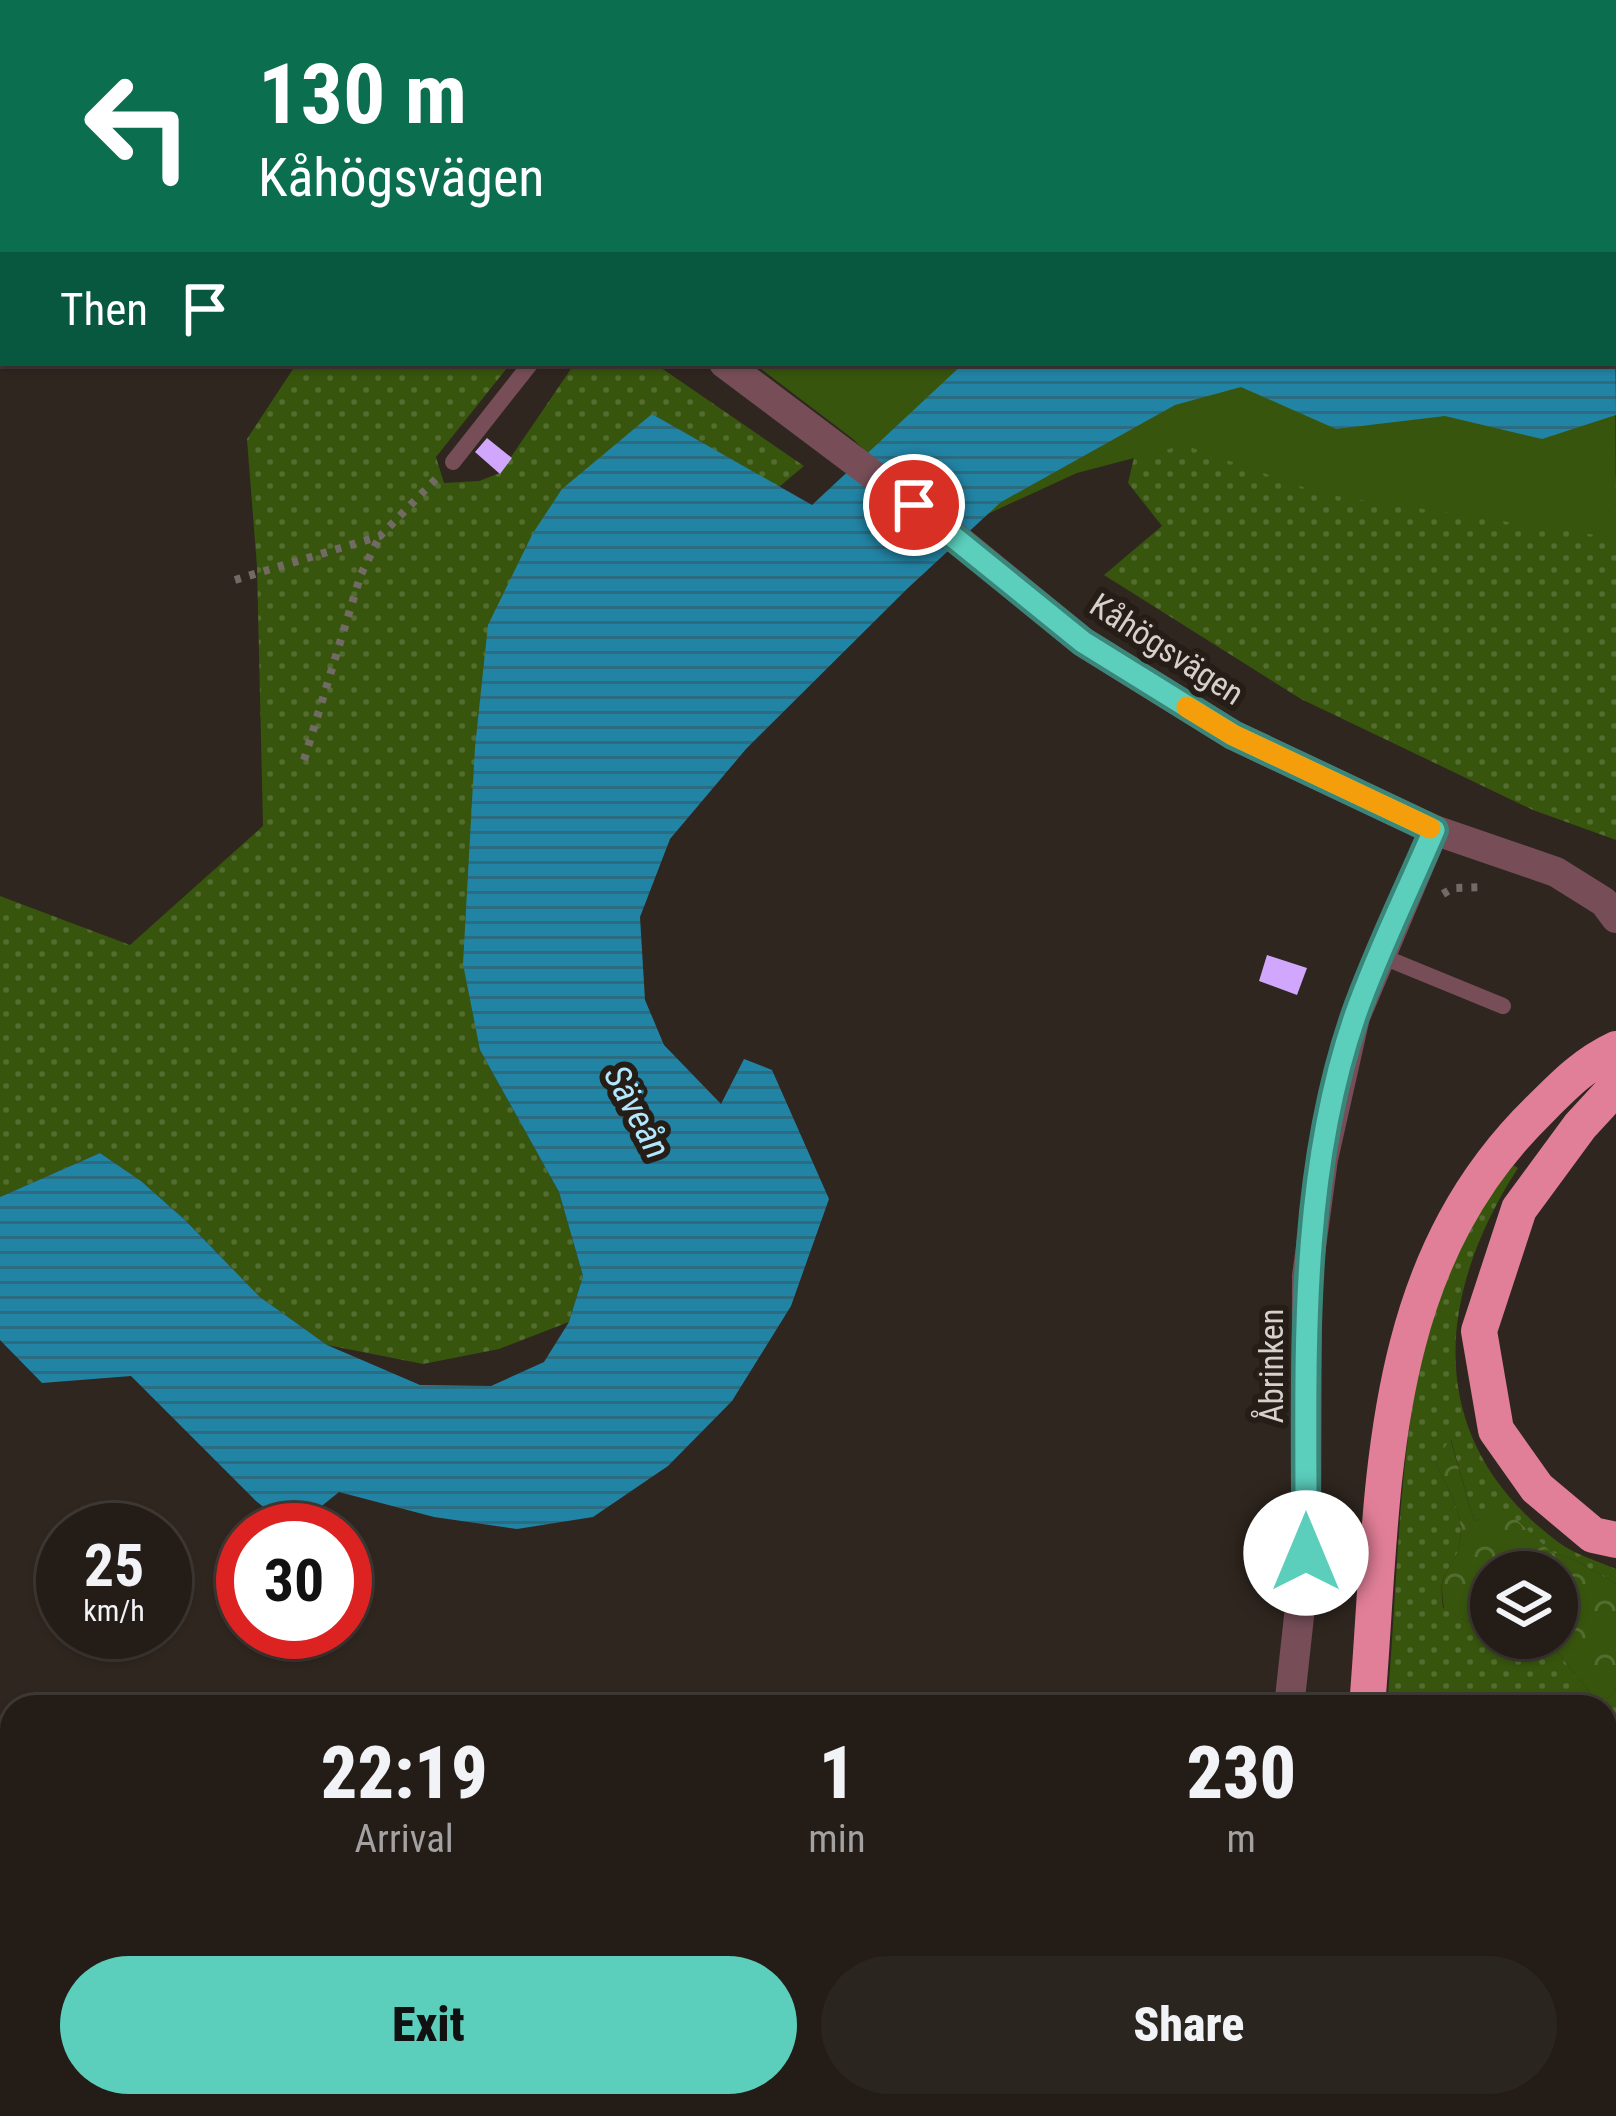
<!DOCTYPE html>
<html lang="en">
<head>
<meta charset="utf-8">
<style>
  body { margin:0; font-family:"Roboto Condensed",sans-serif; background:#2b2520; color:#f1f3f6; height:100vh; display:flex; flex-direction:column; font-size:45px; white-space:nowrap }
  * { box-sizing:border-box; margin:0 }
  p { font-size:39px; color:#a3a1a1 }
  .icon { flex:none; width:66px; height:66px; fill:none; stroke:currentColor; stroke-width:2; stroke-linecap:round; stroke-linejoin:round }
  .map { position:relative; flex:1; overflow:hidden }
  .sheet { position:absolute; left:0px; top:1695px; width:1617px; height:423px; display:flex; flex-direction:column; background:#231c17; border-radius:36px 36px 0 0; box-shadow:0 3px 9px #0004,0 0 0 3px #403a36 }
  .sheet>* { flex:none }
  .top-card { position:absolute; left:0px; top:0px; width:1617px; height:366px; box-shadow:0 3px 9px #0004,0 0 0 3px #403a36; background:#0b6e4f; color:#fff; overflow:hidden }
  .buttons { position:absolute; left:1470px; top:1551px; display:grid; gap:24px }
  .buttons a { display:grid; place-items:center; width:108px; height:108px; border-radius:50%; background:#231c17; box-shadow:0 3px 9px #0004,0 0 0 3px #403a36; font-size:60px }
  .speed { position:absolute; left:36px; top:1503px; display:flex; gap:24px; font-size:60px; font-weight:700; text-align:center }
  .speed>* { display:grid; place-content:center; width:156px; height:156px; border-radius:50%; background:#231c17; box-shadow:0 3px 9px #0004,0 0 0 3px #403a36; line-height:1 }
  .speed small { font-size:30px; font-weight:400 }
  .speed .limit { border:18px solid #d22; background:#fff; color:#111 }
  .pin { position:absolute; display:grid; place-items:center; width:102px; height:102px; color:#fff; margin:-51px; border:6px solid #fff; border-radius:50%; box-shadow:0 3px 12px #0007 }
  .me { position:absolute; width:132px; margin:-66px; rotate:0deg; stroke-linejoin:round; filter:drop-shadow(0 0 9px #0008) }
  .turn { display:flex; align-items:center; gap:42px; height:252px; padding:0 60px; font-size:54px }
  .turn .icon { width:156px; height:156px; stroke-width:2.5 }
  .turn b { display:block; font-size:84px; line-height:102px }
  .then { display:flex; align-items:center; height:114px; padding:0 60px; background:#0003; gap:24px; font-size:45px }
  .eta { display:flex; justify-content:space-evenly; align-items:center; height:204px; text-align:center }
  .eta b { font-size:72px; font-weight:800; line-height:84px }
  .action { display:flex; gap:24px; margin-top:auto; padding:24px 60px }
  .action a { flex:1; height:138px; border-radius:72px; background:#5bcebc; color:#111; font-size:48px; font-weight:800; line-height:138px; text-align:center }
  .action a+a { background:#2b2520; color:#f1f3f6 }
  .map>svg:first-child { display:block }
  .grass { fill:url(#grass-dots) }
  .forest { fill:url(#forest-crowns) }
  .green { fill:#37550d }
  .water { fill:url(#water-rules) }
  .building { fill:#d0a7fc }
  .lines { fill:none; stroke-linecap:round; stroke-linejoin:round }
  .path { stroke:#726a65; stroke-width:8; stroke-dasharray:6 9; stroke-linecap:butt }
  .service { stroke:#774e58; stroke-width:16 }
  .minor { stroke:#774e58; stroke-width:30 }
  .tertiary { stroke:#774e58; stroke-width:30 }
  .motorway { stroke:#e27f98; stroke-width:36 }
  .rail-casing { stroke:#b7b0ac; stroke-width:14 }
  .rail { stroke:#251d16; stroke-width:9; stroke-dasharray:27; stroke-linecap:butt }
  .route-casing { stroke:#3b867a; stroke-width:30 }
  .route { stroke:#5bcebc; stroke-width:21 }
  .slow { stroke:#f59e0b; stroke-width:21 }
  .labels { text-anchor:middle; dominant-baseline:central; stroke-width:12; stroke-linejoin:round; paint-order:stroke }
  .street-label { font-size:33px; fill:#d6d0cc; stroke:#251d16 }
  .water-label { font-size:36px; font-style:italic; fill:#b2e7fd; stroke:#251d16 }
</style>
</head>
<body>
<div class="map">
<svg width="1616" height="2116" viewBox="0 0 1616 2116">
  <defs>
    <pattern id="grass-dots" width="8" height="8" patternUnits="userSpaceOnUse" patternTransform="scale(3)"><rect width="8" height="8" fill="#37550d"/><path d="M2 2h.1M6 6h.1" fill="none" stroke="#536c2f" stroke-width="1.8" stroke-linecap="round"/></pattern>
    <pattern id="forest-crowns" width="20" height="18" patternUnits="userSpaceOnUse" patternTransform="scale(3)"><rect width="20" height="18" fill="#37550d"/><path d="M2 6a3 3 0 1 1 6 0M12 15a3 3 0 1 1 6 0" fill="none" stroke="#536c2f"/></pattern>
    <pattern id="water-rules" width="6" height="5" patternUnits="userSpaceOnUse" patternTransform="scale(3)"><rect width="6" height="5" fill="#2284a5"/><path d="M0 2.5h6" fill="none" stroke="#2c6c81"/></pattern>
  </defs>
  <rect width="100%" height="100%" fill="#2f261f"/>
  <path class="grass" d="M297,363H511L436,457L444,483L479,481L500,473L575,363H654L804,466L779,487L652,414L480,1050L559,1192L583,1276L569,1322L499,1349L423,1364L327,1345L260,1297L185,1220L141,1181L100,1153L0,1197V896L130,945L263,826L257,567L247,439Z
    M1138,440L1616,477V840L1533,810L1301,699L1104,575L1162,526L1128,483Z
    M1513,1165L1518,1168C1434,1298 1423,1441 1558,1542C1574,1554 1597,1561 1616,1569V1584L1575,1560L1551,1552L1507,1512L1474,1521L1451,1440L1436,1464C1448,1489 1467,1517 1459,1546C1452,1578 1437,1564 1443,1608L1468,1622L1491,1612V1638H1546L1596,1700L1608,1698L1616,1689V1742L1605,1757V1707H1387C1399,1576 1397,1417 1439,1293C1454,1248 1485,1204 1513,1165Z"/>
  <path class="forest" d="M1450,1438L1474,1521L1507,1511L1551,1552L1575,1560L1616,1584V1689L1608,1698L1596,1700L1546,1638H1557V1572H1491V1612L1468,1622L1444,1609C1437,1564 1451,1579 1459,1546C1467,1517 1448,1489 1436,1464Z"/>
  <path class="green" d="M1614,166L1616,538L1323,494L1184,445L1077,473L979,518L956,544L853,439L753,363H1614Z"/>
  <path class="water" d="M1614,243L1616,415L1542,439L1445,416L1336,429L1241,387L1175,405L1001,502L908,588L746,749L670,839L640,917L645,1000L664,1045L721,1104L744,1059L772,1070L829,1199L791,1306L732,1401L668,1466L593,1517L517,1529L434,1517L339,1492L292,1530L256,1501L131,1376L42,1383L0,1340V1197L100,1153L141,1181L185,1220L260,1297L327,1345L420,1385L491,1386L544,1362L569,1322L583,1276L559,1192L480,1050L463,964L475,747L488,625L533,533L562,489L652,414L812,505L964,363H1614Z"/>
  <path class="building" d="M487,438L512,458L500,474L475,452Z
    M1267,955L1307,968L1297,995L1259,981Z"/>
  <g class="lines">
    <path class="path" d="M210,0L214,3
      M566,3L568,0
      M235,580L380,536L437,478
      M304,760L361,574L380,536
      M1443,894L1453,888L1486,887"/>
    <path class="service" d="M453,462L531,363
      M1381,956L1503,1006"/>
    <path class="minor" d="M1289,1707L1306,1553L1307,1276L1323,1159L1355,1017L1434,830
      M1193,2116L1196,2106"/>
    <path class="tertiary" d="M155,0L158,3
      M724,363L945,529L1083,642L1233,735L1434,830L1556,872L1604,902L1616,918"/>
    <path class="motorway" d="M1616,1087L1580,1126L1519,1209L1479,1331L1496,1430L1537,1488L1593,1535L1616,1540
      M1367,1707C1385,1493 1373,1272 1539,1110C1563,1086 1584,1064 1616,1049
      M1605,1820L1616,1806
      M1605,1936L1616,1921
      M1605,1977L1616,1965
      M1284,2116L1287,2106
      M1387,2116L1393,2106
      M1478,2116L1487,2106"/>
    <defs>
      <path id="rail" d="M184,3L188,0
        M224,3L227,0
        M0,166L3,164
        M0,202L3,200"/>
    </defs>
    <use href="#rail" class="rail-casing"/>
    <use href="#rail" class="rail"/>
  </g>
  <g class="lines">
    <defs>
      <path id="route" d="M914,505L1083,642L1233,735L1434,830C1408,891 1377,953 1355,1016C1296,1187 1307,1375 1306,1553"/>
    </defs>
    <use href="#route" class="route-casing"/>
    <use href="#route" class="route"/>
    <path class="slow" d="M1187,707L1233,735L1430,828"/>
  </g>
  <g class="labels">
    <g class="street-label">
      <text transform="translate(1167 649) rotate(33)">Kåhögsvägen</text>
      <text transform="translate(1271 1366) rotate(-90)">Åbrinken</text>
    </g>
    <g class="water-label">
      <text transform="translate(637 1112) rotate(62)">Säveån</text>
    </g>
  </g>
</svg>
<div class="buttons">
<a><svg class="icon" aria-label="layers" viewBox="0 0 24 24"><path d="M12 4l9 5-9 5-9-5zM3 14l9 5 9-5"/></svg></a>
</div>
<div class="speed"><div>25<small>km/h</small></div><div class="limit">30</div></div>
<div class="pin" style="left:914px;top:505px;background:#d93025"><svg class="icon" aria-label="arrive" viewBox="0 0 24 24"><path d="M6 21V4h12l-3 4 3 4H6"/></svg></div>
<svg class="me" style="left:1306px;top:1553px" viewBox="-20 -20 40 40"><circle r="19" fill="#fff"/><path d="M0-13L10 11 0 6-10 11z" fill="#5bcebc"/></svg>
<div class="top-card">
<div class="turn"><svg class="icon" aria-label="left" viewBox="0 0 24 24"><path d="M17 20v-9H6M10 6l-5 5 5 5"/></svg><div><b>130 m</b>Kåhögsvägen</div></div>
<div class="then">Then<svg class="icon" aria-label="arrive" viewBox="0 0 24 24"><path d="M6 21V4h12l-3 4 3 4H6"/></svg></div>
</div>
<section class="sheet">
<div class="eta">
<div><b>22:19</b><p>Arrival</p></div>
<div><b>1</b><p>min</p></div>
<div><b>230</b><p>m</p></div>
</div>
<div class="action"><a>Exit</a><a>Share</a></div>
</section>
</div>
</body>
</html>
